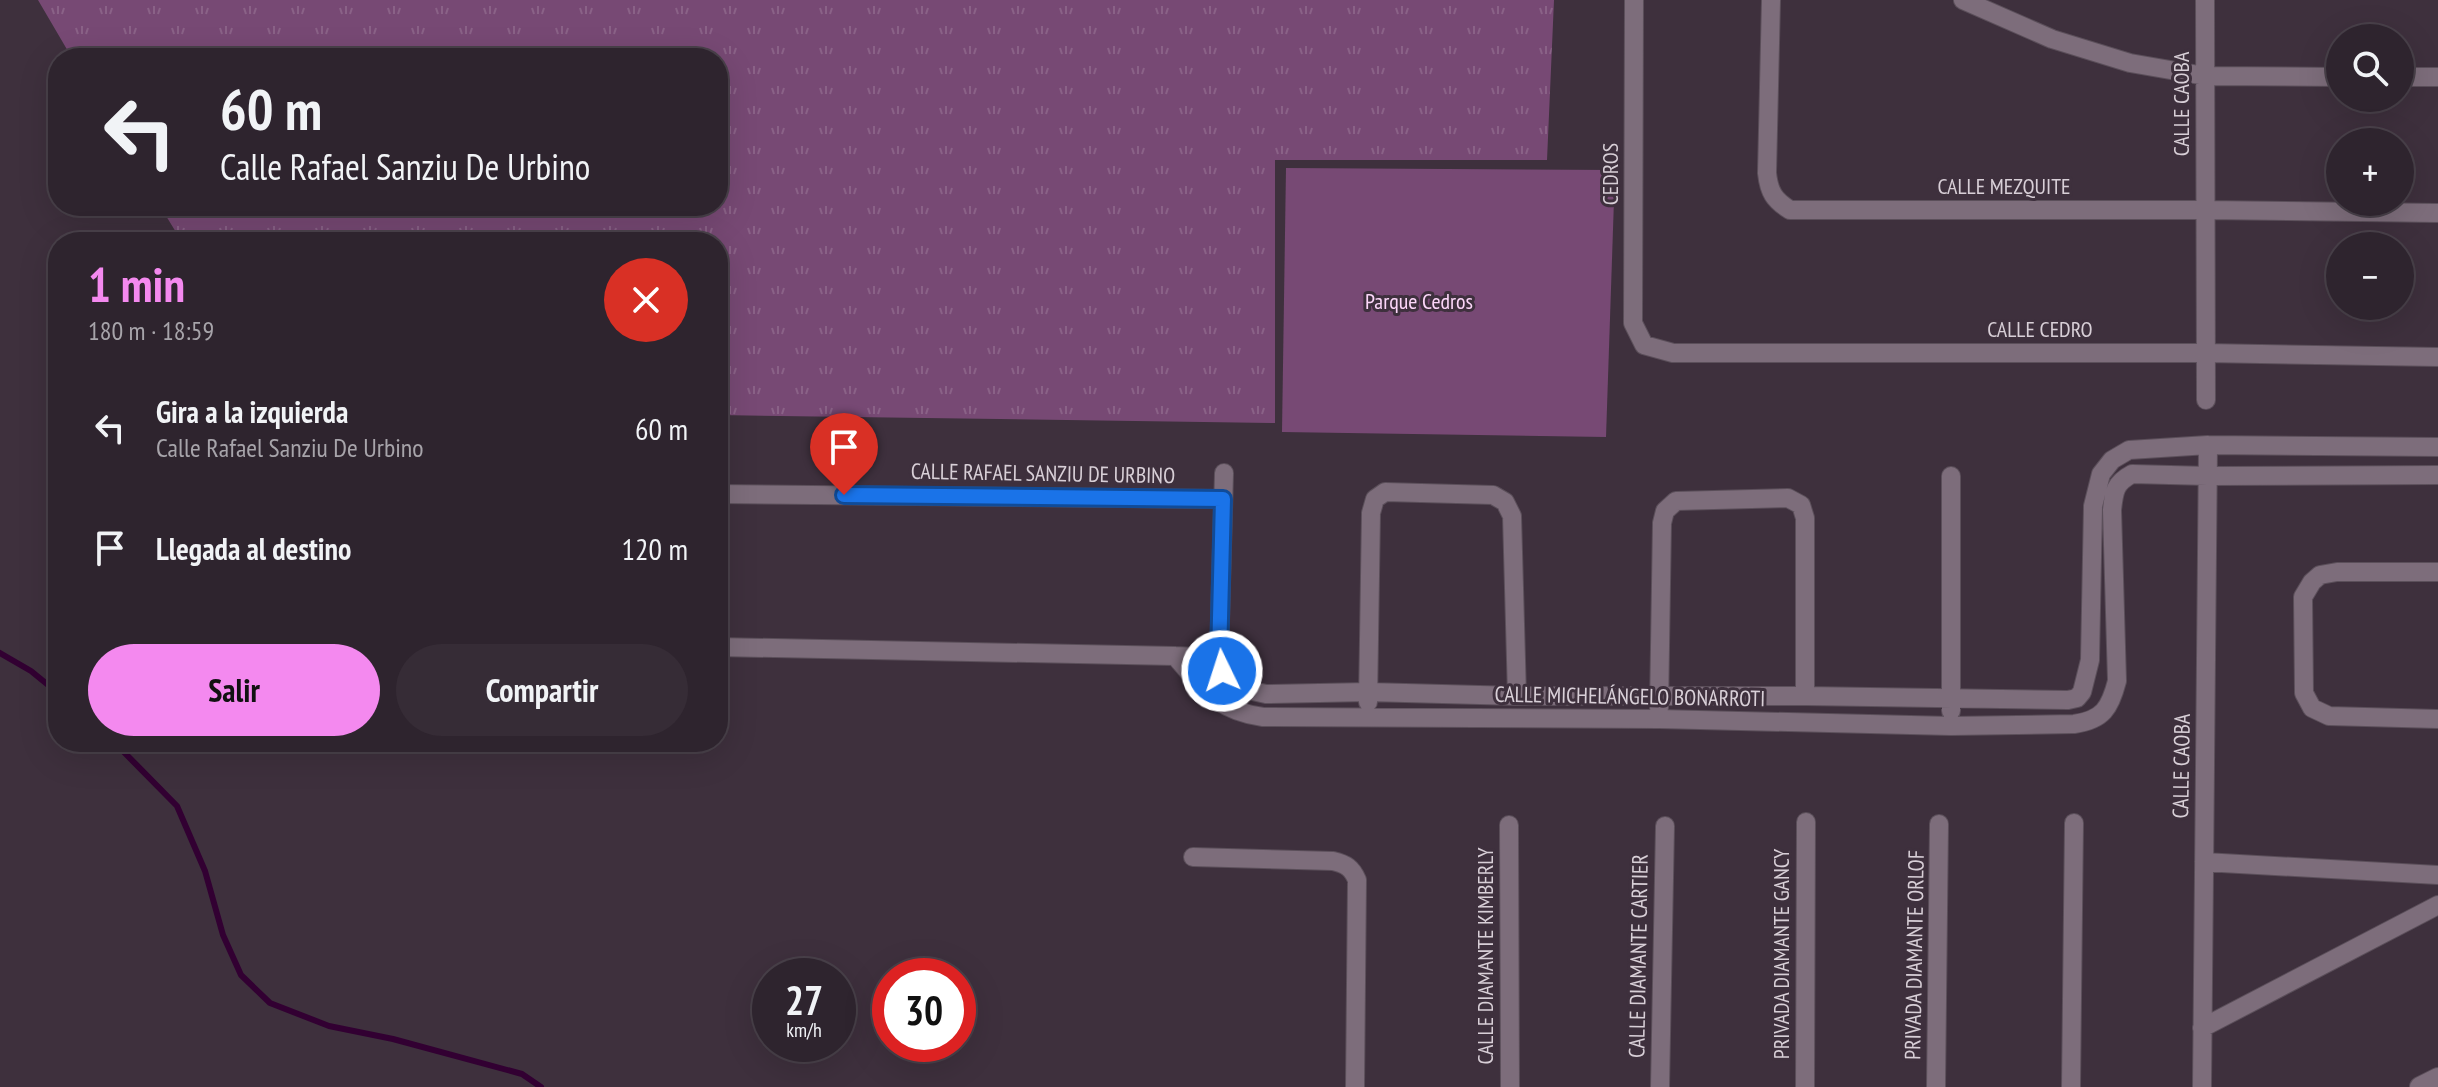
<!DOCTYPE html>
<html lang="es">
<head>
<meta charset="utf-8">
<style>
  body { margin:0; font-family:"PT Sans Narrow",sans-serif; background:#362c36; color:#f1f3f6; height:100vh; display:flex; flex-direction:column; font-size:30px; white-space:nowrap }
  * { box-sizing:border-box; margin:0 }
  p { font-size:26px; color:#a7a4aa }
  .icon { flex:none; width:44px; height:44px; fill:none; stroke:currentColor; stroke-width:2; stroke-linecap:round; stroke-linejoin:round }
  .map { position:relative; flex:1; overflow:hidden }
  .panel { position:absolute; left:48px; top:232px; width:680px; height:520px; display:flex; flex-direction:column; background:#2e242e; border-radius:32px; box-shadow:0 8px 32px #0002,0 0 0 2px #49414a }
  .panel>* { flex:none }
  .guide { position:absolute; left:48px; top:48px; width:680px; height:168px; border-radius:32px; box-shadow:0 8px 32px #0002,0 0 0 2px #49414a; background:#2e242e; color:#f1f3f6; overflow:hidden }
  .tools { position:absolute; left:2326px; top:24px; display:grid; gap:16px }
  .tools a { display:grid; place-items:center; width:88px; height:88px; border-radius:50%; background:#2e242e; box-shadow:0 8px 32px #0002,0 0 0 2px #49414a; font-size:40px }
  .speed { position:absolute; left:752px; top:958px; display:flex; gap:16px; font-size:40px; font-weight:700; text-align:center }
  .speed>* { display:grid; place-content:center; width:104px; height:104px; border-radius:50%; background:#2e242e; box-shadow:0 8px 32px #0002,0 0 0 2px #49414a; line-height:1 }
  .speed small { font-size:20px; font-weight:400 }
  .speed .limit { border:12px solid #d22; background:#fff; color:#111 }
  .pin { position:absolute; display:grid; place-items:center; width:68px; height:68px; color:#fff; margin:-82px -34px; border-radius:50% 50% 50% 0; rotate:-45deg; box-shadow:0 0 8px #0007 }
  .pin .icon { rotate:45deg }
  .me { position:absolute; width:88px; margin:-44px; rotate:356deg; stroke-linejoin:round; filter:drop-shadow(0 0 6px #0008) }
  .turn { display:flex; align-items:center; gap:28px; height:168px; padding:0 40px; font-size:36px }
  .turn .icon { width:104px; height:104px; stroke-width:2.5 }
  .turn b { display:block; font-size:56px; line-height:68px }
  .round { display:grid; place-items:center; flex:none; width:84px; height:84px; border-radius:42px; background:#362c36 }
  .overview { display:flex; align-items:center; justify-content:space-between; height:136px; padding:0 40px }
  h1 { font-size:48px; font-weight:800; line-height:60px; color:#f489ef }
  .primary-button { display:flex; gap:16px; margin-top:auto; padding:16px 40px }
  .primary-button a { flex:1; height:92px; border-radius:48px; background:#f489ef; color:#111; font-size:32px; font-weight:800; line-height:92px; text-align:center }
  .primary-button a+a { background:#362c36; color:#f1f3f6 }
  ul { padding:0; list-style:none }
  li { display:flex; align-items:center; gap:24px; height:120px; padding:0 40px }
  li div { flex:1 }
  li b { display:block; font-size:30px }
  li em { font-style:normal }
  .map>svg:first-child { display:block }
  .grass { fill:url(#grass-tufts) }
  .green { fill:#774974 }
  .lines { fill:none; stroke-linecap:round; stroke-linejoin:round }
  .stream { stroke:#320032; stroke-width:6 }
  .street-casing { stroke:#5b4f5a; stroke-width:20 }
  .secondary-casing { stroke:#5b4f5a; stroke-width:22 }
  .street { stroke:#7d6d7b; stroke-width:18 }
  .secondary { stroke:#7d6d7b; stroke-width:20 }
  .route-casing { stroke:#114b97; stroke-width:20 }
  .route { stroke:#1a73e8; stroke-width:14 }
  .labels { text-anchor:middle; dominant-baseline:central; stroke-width:6; stroke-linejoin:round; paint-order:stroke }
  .street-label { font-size:22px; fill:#d8cfd7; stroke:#3e303d }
  .park-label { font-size:22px; fill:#fcd6f9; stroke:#3e303d }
</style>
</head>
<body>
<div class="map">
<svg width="2438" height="1087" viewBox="0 0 2438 1087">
  <defs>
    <pattern id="grass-tufts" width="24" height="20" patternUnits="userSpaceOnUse" patternTransform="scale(2)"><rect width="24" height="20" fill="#774974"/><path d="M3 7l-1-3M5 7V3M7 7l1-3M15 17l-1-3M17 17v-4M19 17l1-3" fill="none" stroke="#8a6287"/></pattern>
  </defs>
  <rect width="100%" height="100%" fill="#3e303d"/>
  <path class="grass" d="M38,0H1554L1547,160H1275V423L718,415V242H182L160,206H718V58H72Z"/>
  <path class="green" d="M1286,168L1615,170L1606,437L1282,432Z"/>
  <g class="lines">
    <path class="stream" d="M0,653L31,671L58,693
      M114,742L177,806L205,871L223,935L241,975L270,1003L329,1026L393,1039L522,1074L541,1087"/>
    <defs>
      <path id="street" d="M1634,0L1633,323L1644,345L1673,353H2206L2438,357
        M1771,0L1767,173C1769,192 1774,200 1790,210H2206L2438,213
        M1963,0L2052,39L2130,63L2205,76L2340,77
        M2205,0L2206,400
        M2400,77H2438
        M1224,473L1219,658L1222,671L1234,682L1248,690L1266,694L1368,692L1517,696H1805L2068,700L2077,698L2082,692
        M718,494L1223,499
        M2438,572H2337L2320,575L2312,582L2303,597L2304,693L2312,708L2329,716L2438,719
        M718,647L1175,656L1219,658
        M1175,656C1203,688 1217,711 1263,717L1659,719L1951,726L2074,724C2103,720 2110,708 2117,681L2112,510C2114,491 2115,483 2132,474L2208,476L2438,475
        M2082,692L2090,660L2093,506L2101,474L2112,460L2129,450L2208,445L2438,447
        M1368,702L1371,513L1375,499L1385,492L1493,495L1505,502L1512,516L1517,696
        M1659,708L1662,523L1665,511L1676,501L1788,498L1801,505L1805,518V696
        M1951,711V476
        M1509,825L1510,1087
        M1193,857L1333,861C1346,864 1352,868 1357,880L1355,1087
        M2204,862L2438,875
        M2202,1028L2438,905
        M1660,1087L1665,826
        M1805,1087L1806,822
        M1936,1087L1939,824
        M2071,1087L2074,823
        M2202,1087L2208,445"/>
      <path id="secondary" d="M2420,1087L2438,1078"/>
    </defs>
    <use href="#street" class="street-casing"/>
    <use href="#secondary" class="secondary-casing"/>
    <use href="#street" class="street"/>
    <use href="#secondary" class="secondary"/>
  </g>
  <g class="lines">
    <defs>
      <path id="route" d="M844,495L1223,499L1219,658L1222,671"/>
    </defs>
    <use href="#route" class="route-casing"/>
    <use href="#route" class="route"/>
  </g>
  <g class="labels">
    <g class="street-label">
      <text transform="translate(2181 104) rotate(-90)">CALLE CAOBA</text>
      <text transform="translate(1610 174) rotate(-90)">CEDROS</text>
      <text x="2004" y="186">CALLE MEZQUITE</text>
      <text x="2040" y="329">CALLE CEDRO</text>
      <text transform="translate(1043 473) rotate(1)">CALLE RAFAEL SANZIU DE URBINO</text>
      <text transform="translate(1630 696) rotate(1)">CALLE MICHELÁNGELO BONARROTI</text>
      <text transform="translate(2181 766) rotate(-89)">CALLE CAOBA</text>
      <text transform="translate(1781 954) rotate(-90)">PRIVADA DIAMANTE GANCY</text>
      <text transform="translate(1914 955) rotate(-89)">PRIVADA DIAMANTE ORLOF</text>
      <text transform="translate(1485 956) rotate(-90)">CALLE DIAMANTE KIMBERLY</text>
      <text transform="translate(1638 956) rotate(-89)">CALLE DIAMANTE CARTIER</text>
    </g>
    <g class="park-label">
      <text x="1419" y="301">Parque Cedros</text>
    </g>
  </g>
</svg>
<div class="tools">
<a><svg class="icon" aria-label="search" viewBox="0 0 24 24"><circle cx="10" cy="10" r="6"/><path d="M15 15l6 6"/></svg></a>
<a>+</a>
<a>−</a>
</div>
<div class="speed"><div>27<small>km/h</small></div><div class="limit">30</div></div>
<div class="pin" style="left:844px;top:495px;background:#d93025"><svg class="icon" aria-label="arrive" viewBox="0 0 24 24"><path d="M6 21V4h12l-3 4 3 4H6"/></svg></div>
<svg class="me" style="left:1222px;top:671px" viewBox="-20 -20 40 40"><circle r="17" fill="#1a73e8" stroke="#fff" stroke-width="3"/><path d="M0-11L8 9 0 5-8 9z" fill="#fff"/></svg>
<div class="guide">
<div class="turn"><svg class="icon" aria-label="left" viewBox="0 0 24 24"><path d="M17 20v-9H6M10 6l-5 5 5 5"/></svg><div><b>60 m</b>Calle Rafael Sanziu De Urbino</div></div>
</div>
<section class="panel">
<div class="overview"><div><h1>1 min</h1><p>180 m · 18:59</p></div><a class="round" style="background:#d93025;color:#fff"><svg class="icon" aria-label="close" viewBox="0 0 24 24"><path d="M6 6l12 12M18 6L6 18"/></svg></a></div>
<ul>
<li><svg class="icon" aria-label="left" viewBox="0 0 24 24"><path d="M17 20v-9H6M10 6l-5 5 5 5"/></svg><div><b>Gira a la izquierda</b><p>Calle Rafael Sanziu De Urbino</p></div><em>60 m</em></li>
<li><svg class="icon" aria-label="arrive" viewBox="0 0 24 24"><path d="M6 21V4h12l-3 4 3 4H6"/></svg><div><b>Llegada al destino</b></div><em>120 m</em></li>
</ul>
<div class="primary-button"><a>Salir</a><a>Compartir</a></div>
</section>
</div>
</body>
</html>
